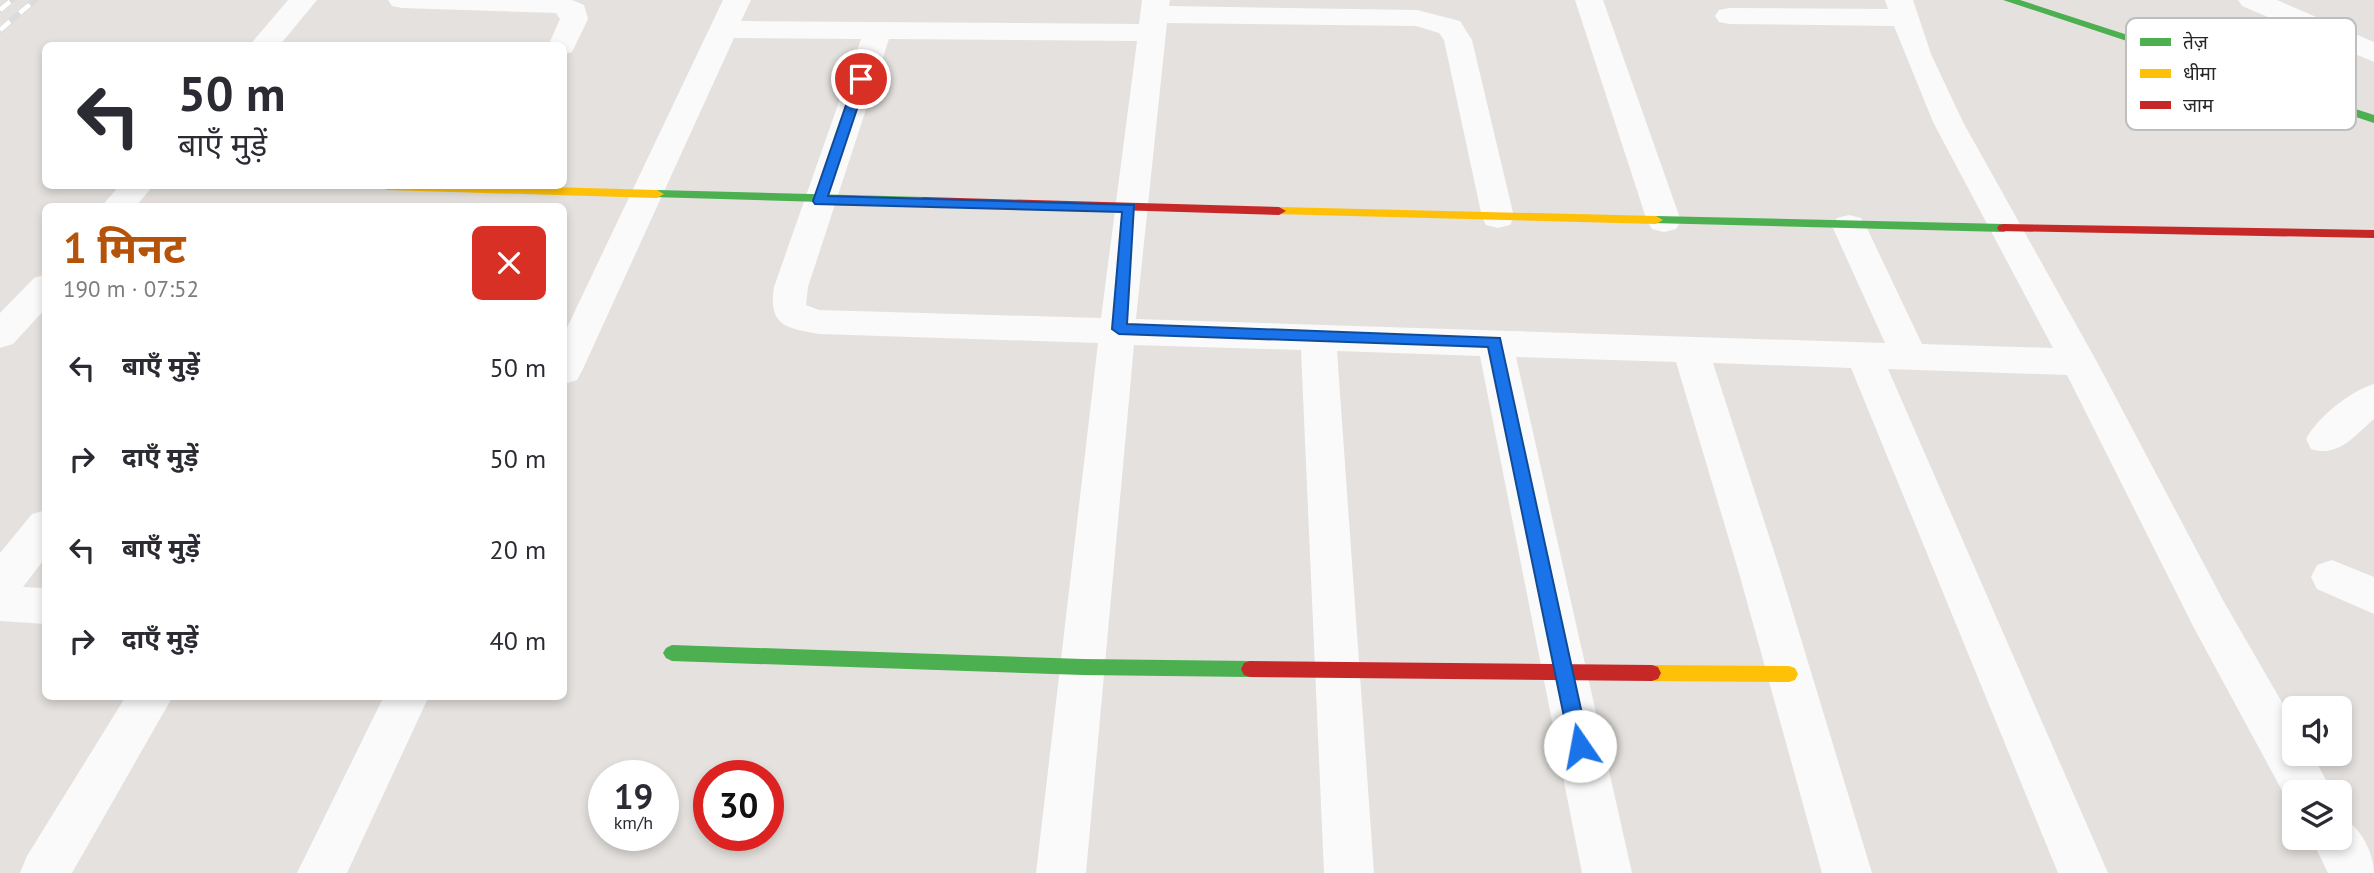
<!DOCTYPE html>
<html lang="hi">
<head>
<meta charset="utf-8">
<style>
  body { margin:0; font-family:"PT Sans","Noto Sans Devanagari",sans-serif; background:#f7f7f7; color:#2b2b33; height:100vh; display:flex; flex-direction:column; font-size:26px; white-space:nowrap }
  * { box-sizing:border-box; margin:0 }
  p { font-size:23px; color:#7c7c81 }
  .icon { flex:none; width:38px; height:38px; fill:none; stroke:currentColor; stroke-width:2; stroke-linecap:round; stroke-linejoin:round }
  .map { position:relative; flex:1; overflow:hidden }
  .panel { position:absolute; left:42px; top:203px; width:525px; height:497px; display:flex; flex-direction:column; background:#fff; border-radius:10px; box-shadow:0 4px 10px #0003 }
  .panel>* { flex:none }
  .banner { position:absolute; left:42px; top:42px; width:525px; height:147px; border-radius:10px; box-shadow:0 4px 10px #0003; background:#fff; color:#2b2b33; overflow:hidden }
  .tools { position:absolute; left:2282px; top:696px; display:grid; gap:14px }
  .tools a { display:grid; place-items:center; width:70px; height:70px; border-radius:10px; background:#fff; box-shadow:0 4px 10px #0003; font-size:35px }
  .speed { position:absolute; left:588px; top:760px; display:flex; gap:14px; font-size:35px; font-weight:700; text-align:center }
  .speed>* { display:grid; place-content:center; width:91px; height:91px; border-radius:50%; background:#fff; box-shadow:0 4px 10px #0003; line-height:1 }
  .speed small { font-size:18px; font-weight:400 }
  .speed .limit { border:10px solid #d22; background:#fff; color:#111 }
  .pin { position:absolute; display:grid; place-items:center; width:60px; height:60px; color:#fff; margin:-30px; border:4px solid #fff; border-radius:50%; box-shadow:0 2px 7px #0007 }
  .me { position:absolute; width:77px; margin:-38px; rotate:348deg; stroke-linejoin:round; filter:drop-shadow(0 0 5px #0008) }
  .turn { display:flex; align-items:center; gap:24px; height:147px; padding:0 21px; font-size:32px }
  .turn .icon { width:91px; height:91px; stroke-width:2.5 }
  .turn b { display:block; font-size:49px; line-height:60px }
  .round { display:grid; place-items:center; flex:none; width:74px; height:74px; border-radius:10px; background:#f7f7f7 }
  .head { display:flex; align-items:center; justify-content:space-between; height:119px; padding:0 21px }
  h1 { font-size:42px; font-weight:700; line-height:52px; color:#b45309 }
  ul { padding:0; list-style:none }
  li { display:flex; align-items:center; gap:21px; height:91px; padding:0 21px }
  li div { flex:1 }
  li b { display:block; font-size:26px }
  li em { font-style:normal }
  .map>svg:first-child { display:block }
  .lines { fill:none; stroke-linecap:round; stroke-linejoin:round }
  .street { fill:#fbfafa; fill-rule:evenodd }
  .fast { fill:#4caf50; fill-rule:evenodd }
  .slow { fill:#ffc107; fill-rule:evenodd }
  .jam { fill:#c62828; fill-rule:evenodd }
  .rail-casing { stroke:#dcdcdd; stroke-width:6 }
  .rail { stroke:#fff; stroke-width:4.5; stroke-dasharray:13; stroke-linecap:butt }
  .route { fill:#1a73e8; stroke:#114b97; stroke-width:2 }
  .key { fill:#fff; stroke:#bebebe; stroke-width:2 }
  .key-label { font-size:19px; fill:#272727 }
</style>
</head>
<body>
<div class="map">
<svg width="2374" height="873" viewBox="0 0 2374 873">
  <rect width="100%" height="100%" fill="#e4e1de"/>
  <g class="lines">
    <path class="street" d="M288,0H317L279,46H249Z
      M388,0H572L584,5L588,19L572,52L564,54V46H548L560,19L556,13L402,8L392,6Z
      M723,0H751L741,21L1139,24L1142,0H1170L1169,6L1417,10L1460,21L1472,40L1514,217L1510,225L1498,228L1486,225L1482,217L1444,40L1439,33L1416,26L1167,23L1136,319L1885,343L1832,226L1837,218L1849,215L1861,218L1866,226L1922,344L2053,348L1933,122L1894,26L1729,24L1719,22L1715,16L1719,10L1729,8L1888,9L1885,0H1913L1931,54L1963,122L2097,362L2224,602L2294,723V754H2312L2333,793H2294L2292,809L2194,628L2067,375L1888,369L2108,873H2058L1851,368L1713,363L1781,573L1872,873H1822L1739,573L1676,362L1516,357L1632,873H1582L1480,356L1337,351L1374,873H1324L1301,350L1134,345L1086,873H1036L1098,343L819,334C786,328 768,326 774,287L861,39L734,38L582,371L577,380L564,384V334ZM889,39L1137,41L1101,318L819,310L806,305L808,287Z
      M1575,0H1603L1681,221L1676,229L1664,232L1652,229L1647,221Z
      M2238,0H2277L2374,42V62L2242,6Z
      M119,186H153L136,206H102Z
      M46,274V308L13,344L0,348V313L34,278Z
      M2374,384V419C2354,436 2338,458 2311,449L2306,439C2318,417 2350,391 2374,384Z
      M46,510V557L23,587L46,588V624L0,621V553L32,514Z
      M2332,560L2374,577V614L2317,589L2311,577L2317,565Z
      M126,696H173L72,873H20L27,856Z
      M384,696H429L347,873H297Z
      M2340,817C2359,824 2374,852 2374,873H2328L2311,838H2340Z"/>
    <path class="fast" d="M2003,0H2020L2374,115V123Z
      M657,190L925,197L932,201L925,205L652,197V191Z
      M1656,216L2004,224L2011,228L2004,232L1651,223L1649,220L1651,217Z
      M672,645L1083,659L1250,661L1256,663L1259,669L1256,675L1250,677L1083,675L672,661L666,658L663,653L666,648Z"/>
    <path class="slow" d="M380,186H511L657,190L664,194L657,198L387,190Z
      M1279,207L1656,216L1663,220L1656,224L1274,214L1272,211Z
      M1652,665L1789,666L1795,668L1798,674L1795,680L1789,682L1652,681L1646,679L1643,673L1646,667Z"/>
    <path class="jam" d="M925,197L1279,207L1286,211L1279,215L920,204V198Z
      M2004,224L2374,230V238L1999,231L1997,228L1999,225Z
      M1250,661L1652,665L1658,667L1661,673L1658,679L1652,681L1250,677L1244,675L1241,669L1244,663Z"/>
    <defs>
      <path id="rail" d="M0,10L12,0
        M0,30L35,0"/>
    </defs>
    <use href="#rail" class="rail-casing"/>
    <use href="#rail" class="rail"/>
  </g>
  <path class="route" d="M861,75L867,79L828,196L1134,205L1127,324L1500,338L1589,746L1586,753L1580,755L1573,753L1570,746L1488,347L1119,334L1112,329L1122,212L815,204L813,201L855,79Z"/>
  <rect x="2126" y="18" width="230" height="112" rx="10" class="key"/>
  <rect x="2140" y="38" width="31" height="8" fill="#4caf50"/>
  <rect x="2140" y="69" width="31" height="9" fill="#ffc107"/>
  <rect x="2140" y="101" width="31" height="8" fill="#c62828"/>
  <g class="key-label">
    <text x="2183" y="49">तेज़</text>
    <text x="2183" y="80">धीमा</text>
    <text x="2183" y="112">जाम</text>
  </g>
</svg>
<div class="tools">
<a><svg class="icon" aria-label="sound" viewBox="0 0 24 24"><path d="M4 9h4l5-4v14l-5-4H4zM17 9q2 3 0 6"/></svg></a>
<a><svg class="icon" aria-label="layers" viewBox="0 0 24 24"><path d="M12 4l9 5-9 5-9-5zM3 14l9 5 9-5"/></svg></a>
</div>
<div class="speed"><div>19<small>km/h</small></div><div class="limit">30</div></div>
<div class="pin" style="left:861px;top:79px;background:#d93025"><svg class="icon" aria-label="arrive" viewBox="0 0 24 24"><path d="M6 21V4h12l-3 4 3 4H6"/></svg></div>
<svg class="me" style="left:1580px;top:746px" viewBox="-20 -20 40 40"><circle r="19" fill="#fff"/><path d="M0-13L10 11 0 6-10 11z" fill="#1a73e8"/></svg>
<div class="banner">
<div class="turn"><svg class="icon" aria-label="left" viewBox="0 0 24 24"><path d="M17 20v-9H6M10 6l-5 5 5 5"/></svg><div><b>50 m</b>बाएँ मुड़ें</div></div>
</div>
<section class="panel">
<div class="head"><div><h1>1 मिनट</h1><p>190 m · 07:52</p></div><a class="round" style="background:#d93025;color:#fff"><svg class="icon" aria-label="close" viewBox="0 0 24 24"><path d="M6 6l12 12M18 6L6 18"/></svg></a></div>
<ul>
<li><svg class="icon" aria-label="left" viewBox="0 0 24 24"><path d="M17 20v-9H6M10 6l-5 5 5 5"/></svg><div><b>बाएँ मुड़ें</b></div><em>50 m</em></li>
<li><svg class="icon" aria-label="right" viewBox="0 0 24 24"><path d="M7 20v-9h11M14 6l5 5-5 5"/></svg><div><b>दाएँ मुड़ें</b></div><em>50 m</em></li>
<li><svg class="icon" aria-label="left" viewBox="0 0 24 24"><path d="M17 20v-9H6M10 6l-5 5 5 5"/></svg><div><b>बाएँ मुड़ें</b></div><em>20 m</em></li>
<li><svg class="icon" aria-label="right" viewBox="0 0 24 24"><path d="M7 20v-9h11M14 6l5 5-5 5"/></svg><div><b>दाएँ मुड़ें</b></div><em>40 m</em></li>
</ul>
</section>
</div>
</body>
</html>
